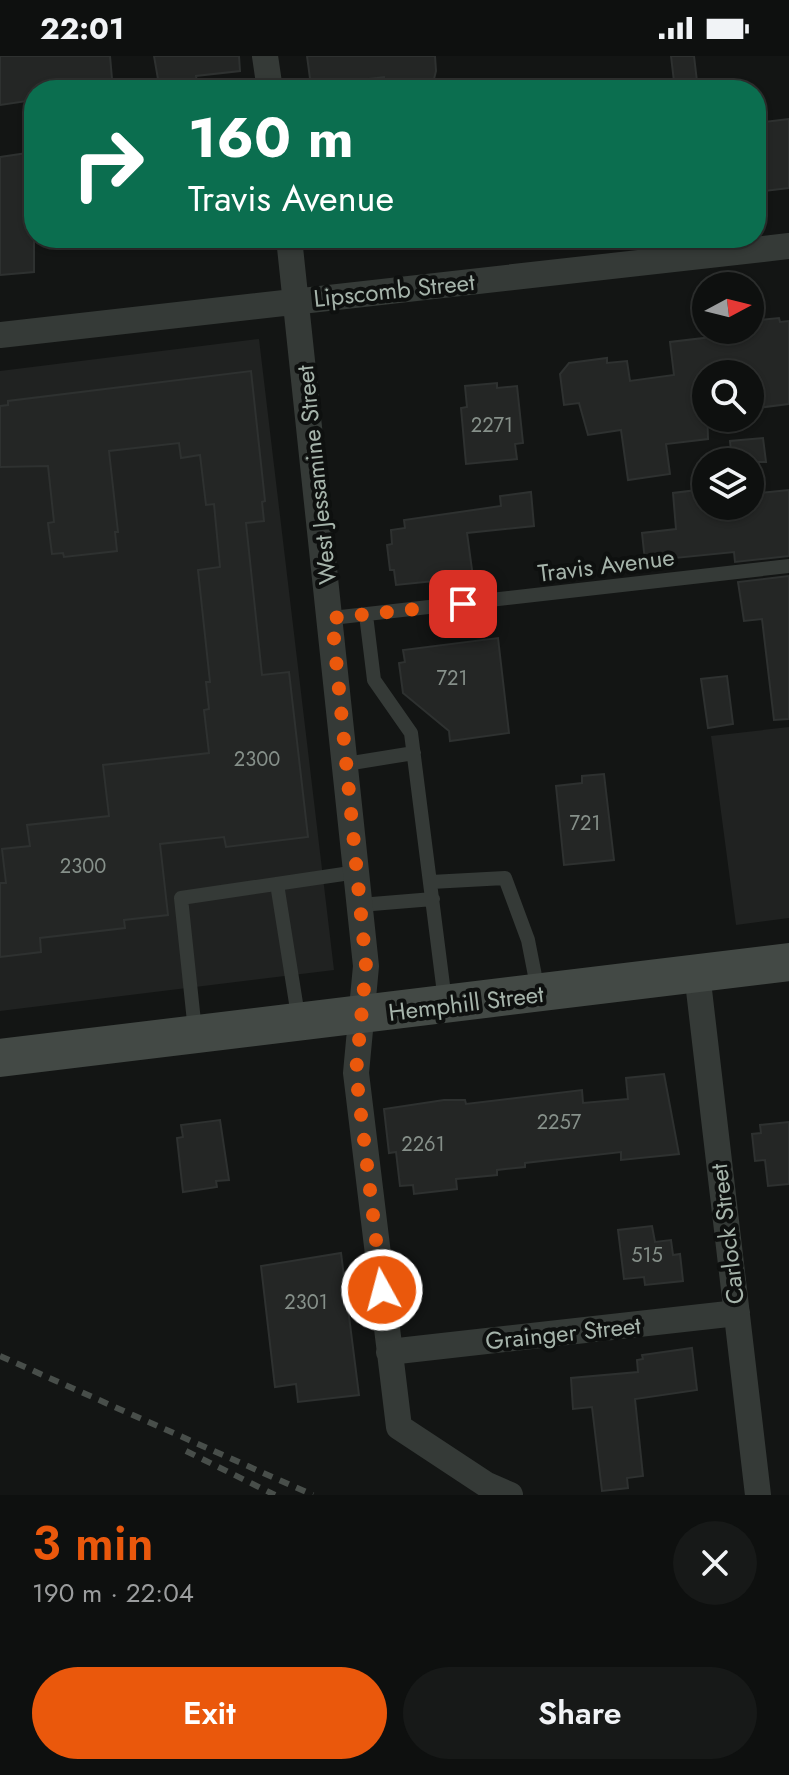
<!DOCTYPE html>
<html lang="en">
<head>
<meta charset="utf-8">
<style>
  body { margin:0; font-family:Jost,sans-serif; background:#171918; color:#f1f3f6; height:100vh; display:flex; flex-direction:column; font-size:30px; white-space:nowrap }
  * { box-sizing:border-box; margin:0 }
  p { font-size:26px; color:#9b9d9e }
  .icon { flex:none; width:44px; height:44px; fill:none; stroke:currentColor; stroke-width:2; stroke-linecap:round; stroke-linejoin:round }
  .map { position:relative; height:1439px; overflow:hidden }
  .details { display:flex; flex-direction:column; background:#0e100f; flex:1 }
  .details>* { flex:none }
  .hud { position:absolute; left:24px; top:24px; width:742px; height:168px; border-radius:32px; box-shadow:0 2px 6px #0004,0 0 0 2px #2e302f; background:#0b6e4f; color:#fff; overflow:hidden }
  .needle { width:52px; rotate:83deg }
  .controls { position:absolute; left:692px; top:216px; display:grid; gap:16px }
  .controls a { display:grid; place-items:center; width:72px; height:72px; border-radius:50%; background:#0e100f; box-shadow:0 2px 6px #0004,0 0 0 2px #2e302f; font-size:40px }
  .pin { position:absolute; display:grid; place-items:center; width:68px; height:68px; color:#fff; margin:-34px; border-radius:16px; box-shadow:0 4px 12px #0006 }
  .me { position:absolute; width:88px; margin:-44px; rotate:353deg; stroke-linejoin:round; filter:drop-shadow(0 0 6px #0008) }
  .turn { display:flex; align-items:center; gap:28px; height:168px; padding:0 32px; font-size:36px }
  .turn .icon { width:104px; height:104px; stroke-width:2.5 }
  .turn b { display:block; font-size:56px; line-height:68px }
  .round { display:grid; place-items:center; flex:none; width:84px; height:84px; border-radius:42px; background:#171918 }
  .overview { display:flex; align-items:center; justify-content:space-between; height:136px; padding:0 32px }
  h1 { font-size:48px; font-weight:600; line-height:60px; color:#ea580c }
  .primary-button { display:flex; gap:16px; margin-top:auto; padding:16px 32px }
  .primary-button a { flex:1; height:92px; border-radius:48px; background:#ea580c; color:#fff; font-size:32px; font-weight:600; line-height:92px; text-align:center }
  .primary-button a+a { background:#171918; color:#f1f3f6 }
  .status { display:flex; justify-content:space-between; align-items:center; height:56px; padding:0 40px; background:#0e100f; direction:ltr }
  .status svg { height:22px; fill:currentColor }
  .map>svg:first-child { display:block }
  .built { fill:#202221 }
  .building { fill:#242625; stroke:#2e3130; stroke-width:2 }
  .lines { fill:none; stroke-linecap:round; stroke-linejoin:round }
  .service { stroke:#353a37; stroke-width:14 }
  .minor { stroke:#353a37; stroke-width:26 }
  .secondary { stroke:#434945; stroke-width:38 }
  .rail { stroke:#484e4a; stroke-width:6; stroke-dasharray:10 8; stroke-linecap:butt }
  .route { stroke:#ea580c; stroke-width:14; stroke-dasharray:0 25.2 }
  .labels { text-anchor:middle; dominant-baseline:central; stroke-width:8; stroke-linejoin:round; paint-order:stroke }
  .number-label { font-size:20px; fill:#86908a }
  .street-label { font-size:24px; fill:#a6b4ab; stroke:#0e100f }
</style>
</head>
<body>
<div class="status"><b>22:01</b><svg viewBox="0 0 49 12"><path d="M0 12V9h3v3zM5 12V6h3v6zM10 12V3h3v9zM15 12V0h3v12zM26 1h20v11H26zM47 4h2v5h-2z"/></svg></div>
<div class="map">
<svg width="789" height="1439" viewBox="0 0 789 1439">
  <rect width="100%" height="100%" fill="#131514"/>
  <path class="built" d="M259,283L334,914L0,955V315Z
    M789,671V862L736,869L711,680Z"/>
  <path class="building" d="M0,0H110L113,34H34V44L0,49Z
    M154,0H239L240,15L196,20L198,34H172L171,28L159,29Z
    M307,0H435L436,15L434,23L385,29L384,21L311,30Z
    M671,0H694L698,34H675Z
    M789,63V132L756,136V67Z
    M34,96V216L0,219V101Z
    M779,262L780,266L789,265V348L757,352L753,318H706L708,383L666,388L670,418L628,424L621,374L588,379L579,347L564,349L560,318L569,307L607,302V307L627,305L630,325L674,319L670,286L746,277L750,274V265Z
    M251,315L265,445L262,446L264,465L246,467L262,619L289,616L308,781L226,791L224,781L160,788L168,859L124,864L125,872L40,882L41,896L0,901V827H6L2,793L30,790L27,769L109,760L103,709L209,697L204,654L209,653L206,626H210L198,514L220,511L214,448L206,449L200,399L181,402L179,387L109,395L118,476H115L117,495L64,501L63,497L52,498L48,467L54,466L48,410L0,411V350L8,349V345Z
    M497,327V332L517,330L523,387L515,388L517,403L466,408L461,352L467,351L465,330Z
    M763,382L766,406H732L730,385Z
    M706,433V450H750V438L789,434V500L735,506L734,496L645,505L642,477L676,473L673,437Z
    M531,436L534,470L467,477L473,521L396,529L394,514H390L387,489L392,488L391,474L405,472L404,464L501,450L500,440Z
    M789,520V663L774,664L762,563L744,565L738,526Z
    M498,582L509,677L450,685L449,675L403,637L399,607L405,606L403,594Z
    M727,620L733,668L708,672L701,623Z
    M604,718L614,804L564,809L556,730L582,727V720Z
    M664,1018L679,1098L621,1104V1096L525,1107V1111L497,1114V1119L456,1123L457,1133L414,1138L413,1129L400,1130L396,1096L389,1097L384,1053L444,1044H465L466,1048L582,1034L583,1047L628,1043L626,1022Z
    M220,1064L229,1124L216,1125L217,1131L183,1136L177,1082L183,1081L181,1069Z
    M789,1066V1128L768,1130L765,1104L755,1105L752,1078L761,1077L760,1069Z
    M652,1170L655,1186L671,1184L673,1199L680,1198L683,1225L645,1229L644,1221L624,1223L618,1174Z
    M341,1197L359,1339L298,1346L296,1328L275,1331L261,1210Z
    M692,1292L697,1334L635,1343L643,1420L627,1422L628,1432L602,1435L592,1351L573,1353L571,1322L638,1316L637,1304L643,1303L642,1299Z"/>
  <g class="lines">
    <path class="service" d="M366,559L374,624L411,677L445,945
      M332,562L789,510
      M346,708L414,697
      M431,826L505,822L528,884L538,935
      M277,828L299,966
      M360,849L433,843
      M195,975L181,842L357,816"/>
    <path class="minor" d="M265,0L270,34
      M289,182L366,910L356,1017L399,1371L487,1429L510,1439
      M0,279L789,190
      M697,917L758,1439
      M389,1296L737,1257"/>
    <path class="secondary" d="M0,1002L789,906"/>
    <path class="rail" d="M0,1300L313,1439
      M186,1395L275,1439"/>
  </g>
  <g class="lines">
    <path class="route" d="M382,1234L356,1017L366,910L332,562L463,548"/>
  </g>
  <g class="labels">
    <g class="number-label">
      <text x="492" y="369">2271</text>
      <text x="452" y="622">721</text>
      <text x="257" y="703">2300</text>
      <text x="585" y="767">721</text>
      <text x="83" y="810">2300</text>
      <text x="559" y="1066">2257</text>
      <text x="423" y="1088">2261</text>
      <text x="647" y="1199">515</text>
      <text x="306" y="1246">2301</text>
    </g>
    <g class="street-label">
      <text transform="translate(394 234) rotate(-6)">Lipscomb Street</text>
      <text transform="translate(316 419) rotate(-96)">West Jessamine Street</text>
      <text transform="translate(606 509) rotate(-7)">Travis Avenue</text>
      <text transform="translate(466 947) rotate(-7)">Hemphill Street</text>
      <text transform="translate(727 1178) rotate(-97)">Carlock Street</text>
      <text transform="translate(563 1277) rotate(-6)">Grainger Street</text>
    </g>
  </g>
</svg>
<div class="controls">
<a><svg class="needle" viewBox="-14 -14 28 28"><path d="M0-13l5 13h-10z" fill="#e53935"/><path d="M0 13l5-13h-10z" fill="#9b9d9e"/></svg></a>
<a><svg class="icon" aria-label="search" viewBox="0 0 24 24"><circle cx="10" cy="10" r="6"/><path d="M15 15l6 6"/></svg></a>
<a><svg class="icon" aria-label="layers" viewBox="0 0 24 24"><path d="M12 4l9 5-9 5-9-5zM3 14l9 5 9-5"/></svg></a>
</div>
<div class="pin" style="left:463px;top:548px;background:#d93025"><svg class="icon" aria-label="arrive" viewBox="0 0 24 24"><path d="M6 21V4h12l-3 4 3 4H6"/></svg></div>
<svg class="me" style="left:382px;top:1234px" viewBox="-20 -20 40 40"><circle r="17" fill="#ea580c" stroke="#fff" stroke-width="3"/><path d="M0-11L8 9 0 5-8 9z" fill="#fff"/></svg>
<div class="hud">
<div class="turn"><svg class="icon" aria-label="right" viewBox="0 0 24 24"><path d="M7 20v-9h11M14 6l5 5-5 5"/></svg><div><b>160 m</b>Travis Avenue</div></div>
</div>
</div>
<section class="details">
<div class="overview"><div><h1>3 min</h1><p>190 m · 22:04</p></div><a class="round"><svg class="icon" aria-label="close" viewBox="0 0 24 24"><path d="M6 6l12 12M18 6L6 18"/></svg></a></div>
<div class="primary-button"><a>Exit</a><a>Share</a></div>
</section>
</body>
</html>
